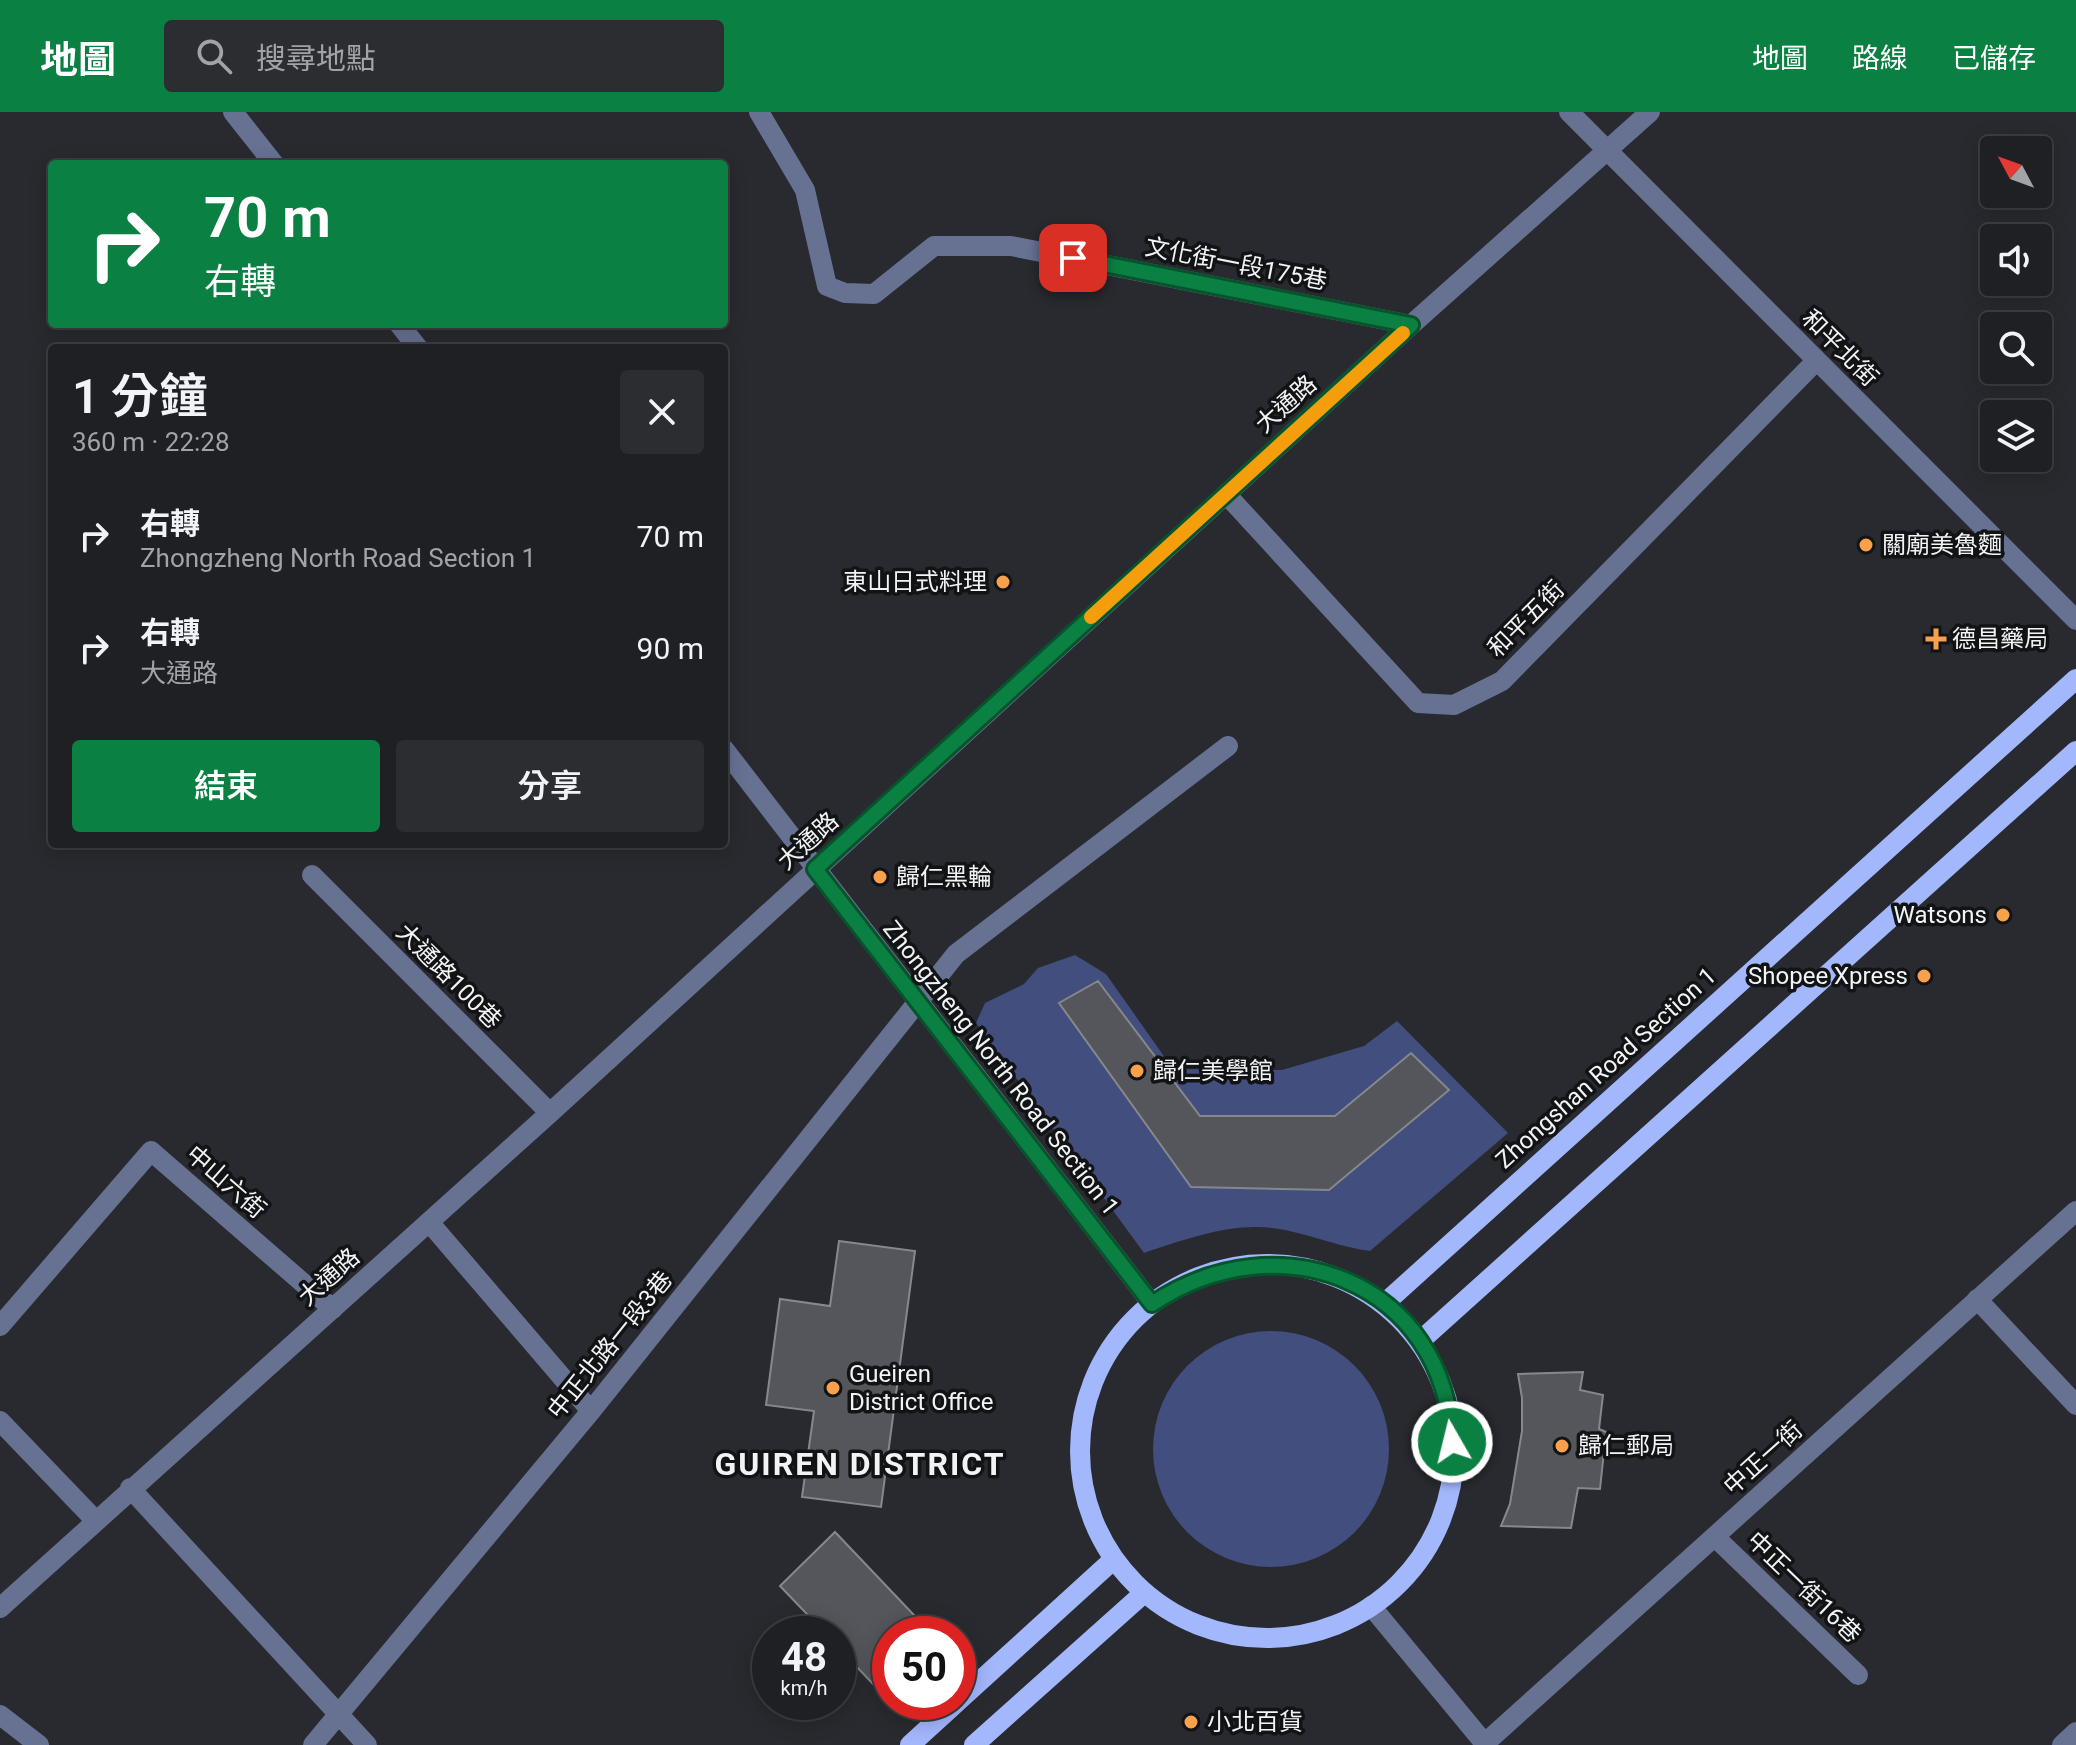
<!DOCTYPE html>
<html lang="zh-TW">
<head>
<meta charset="utf-8">
<style>
  body { margin:0; font-family:Roboto,"Noto Sans TC",sans-serif; background:#2b2d30; color:#f1f3f6; height:100vh; display:flex; flex-direction:column; font-size:30px; white-space:nowrap }
  * { box-sizing:border-box; margin:0 }
  p { font-size:26px; color:#a1a3a6 }
  .icon { flex:none; width:44px; height:44px; fill:none; stroke:currentColor; stroke-width:2; stroke-linecap:round; stroke-linejoin:round }
  .map { position:relative; flex:1; overflow:hidden }
  .drawer { position:absolute; left:48px; top:232px; width:680px; height:504px; display:flex; flex-direction:column; background:#1e2023; border-radius:8px; box-shadow:0 4px 20px #0003,0 0 0 2px #3c3e41 }
  .drawer>* { flex:none }
  .hud { position:absolute; left:48px; top:48px; width:680px; height:168px; border-radius:8px; box-shadow:0 4px 20px #0003,0 0 0 2px #3c3e41; background:#0b8043; color:#fff; overflow:hidden }
  .needle { width:52px; rotate:311deg }
  .tools { position:absolute; left:1980px; top:24px; display:grid; gap:16px }
  .tools a { display:grid; place-items:center; width:72px; height:72px; border-radius:8px; background:#1e2023; box-shadow:0 4px 20px #0003,0 0 0 2px #3c3e41; font-size:40px }
  .speed { position:absolute; left:752px; top:1504px; display:flex; gap:16px; font-size:40px; font-weight:700; text-align:center }
  .speed>* { display:grid; place-content:center; width:104px; height:104px; border-radius:50%; background:#1e2023; box-shadow:0 4px 20px #0003,0 0 0 2px #3c3e41; line-height:1 }
  .speed small { font-size:20px; font-weight:400 }
  .speed .limit { border:12px solid #d22; background:#fff; color:#111 }
  .pin { position:absolute; display:grid; place-items:center; width:68px; height:68px; color:#fff; margin:-34px; border-radius:16px; box-shadow:0 4px 12px #0006 }
  .me { position:absolute; width:88px; margin:-44px; rotate:352deg; stroke-linejoin:round; filter:drop-shadow(0 0 6px #0008) }
  .turn { display:flex; align-items:center; gap:28px; height:168px; padding:0 24px; font-size:36px }
  .turn .icon { width:104px; height:104px; stroke-width:2.5 }
  .turn b { display:block; font-size:56px; line-height:68px }
  .round { display:grid; place-items:center; flex:none; width:84px; height:84px; border-radius:8px; background:#2b2d30 }
  .overview { display:flex; align-items:center; justify-content:space-between; height:136px; padding:0 24px }
  h1 { font-size:48px; font-weight:600; line-height:60px }
  .action { display:flex; gap:16px; margin-top:auto; padding:16px 24px }
  .action a { flex:1; height:92px; border-radius:8px; background:#0b8043; color:#fff; font-size:32px; font-weight:600; line-height:92px; text-align:center }
  .action a+a { background:#2b2d30; color:#f1f3f6 }
  ul { padding:0; list-style:none }
  li { display:flex; align-items:center; gap:24px; height:112px; padding:0 24px }
  li div { flex:1 }
  li b { display:block; font-size:30px }
  li em { font-style:normal }
  header { display:flex; align-items:center; gap:48px; box-sizing:border-box; height:112px; padding:0 40px; background:#0b8043; color:#fff }
  header strong { font-size:38px }
  nav { display:flex; gap:44px; margin-inline-start:auto; font-size:28px }
  .search { width:560px; height:72px; background:#2b2d30; display:flex; align-items:center; gap:20px; box-sizing:border-box; padding:0 28px; border-radius:8px; color:#a1a3a6; font-size:30px }
  .map>svg:first-child { display:block }
  .green { fill:#414e7e }
  .building { fill:#54565b; stroke:#86888d; stroke-width:2 }
  .lines { fill:none; stroke-linecap:round; stroke-linejoin:round }
  .minor { stroke:#677192; stroke-width:20 }
  .major { stroke:#a3b7fd; stroke-width:20 }
  .route-casing { stroke:#07532c; stroke-width:20 }
  .route { stroke:#0b8043; stroke-width:14 }
  .slow { stroke:#f59e0b; stroke-width:14 }
  .poi-dot { fill:#f9a04c; stroke:#121315; stroke-width:3 }
  .labels { text-anchor:middle; dominant-baseline:central; stroke-width:7; stroke-linejoin:round; paint-order:stroke }
  .street-label { font-size:24px; fill:#f2f3f6; stroke:#121315 }
  .poi-label { font-size:24px; fill:#f2f3f6; stroke:#121315; text-anchor:start }
  .district-label { font-size:32px; font-weight:bold; letter-spacing:2px; fill:#f2f3f6; stroke:#121315 }
</style>
</head>
<body>
<header>
<strong>地圖</strong>
<div class="search"><svg class="icon" aria-label="search" viewBox="0 0 24 24"><circle cx="10" cy="10" r="6"/><path d="M15 15l6 6"/></svg>搜尋地點</div>
<nav><a>地圖</a><a>路線</a><a>已儲存</a></nav>
</header>
<div class="map">
<svg width="2076" height="1633" viewBox="0 0 2076 1633">
  <rect width="100%" height="100%" fill="#282a2f"/>
  <path class="green" d="M1075,843L1106,862L1173,957L1282,958L1364,934L1397,909L1508,1021L1370,1139C1341,1135 1314,1124 1285,1118C1237,1108 1190,1126 1144,1141L976,911L985,891L1024,872L1038,856Z
    M1153 1337a118 118 0 1 1 236 0a118 118 0 1 1-236 0Z"/>
  <path class="building" d="M1098,869L1200,1004H1335L1411,941L1449,978L1329,1078L1191,1075L1059,891Z
    M839,1129L915,1139L881,1395L802,1385L814,1299L766,1293L780,1187L830,1194Z
    M1583,1260L1580,1278L1603,1283L1599,1317L1606,1320L1600,1377L1578,1376L1571,1416L1501,1414L1510,1392L1522,1319V1286L1518,1262Z
    M835,1420L932,1522H890V1590L838,1535V1522H826L780,1474Z"/>
  <g class="lines">
    <path class="minor" d="M233,0L274,52
      M759,0L805,78L827,174L845,181L874,182L934,134H1011L1411,213
      M1569,0L2076,508
      M399,212L418,236
      M1226,382L1418,591L1454,593L1502,569L1816,249
      M724,637L1152,1192
      M312,763L550,1001
      M429,1110L591,1299
      M1977,1187L2076,1293
      M0,1214L151,1039L333,1197
      M0,1309L95,1408
      M130,1376L367,1633
      M1715,1425L1858,1563
      M1371,1494L1486,1633
      M0,1496L550,1001L1411,213L1650,0
      M0,1603L39,1633
      M313,1633L591,1299L956,842L1228,634
      M1483,1633L2076,1099
      M2062,1633L2076,1620"/>
    <path class="major" d="M1080 1339a187 187 0 1 1 374 0a187 187 0 1 1-374 0Z
      M1385,1191L2076,567
      M1419,1230L2076,639
      M958,1589L1113,1448
      M910,1633L957,1590
      M974,1633L1144,1481"/>
  </g>
  <g class="lines">
    <defs>
      <path id="route" d="M1073,146L1411,213L815,757L1152,1192C1278,1107 1445,1169 1452,1330"/>
    </defs>
    <use href="#route" class="route-casing"/>
    <use href="#route" class="route"/>
    <path class="slow" d="M1091,505L1403,221"/>
  </g>
  <g class="poi-dot">
    <circle cx="1866" cy="433" r="8"/>
    <circle cx="1003" cy="470" r="8"/>
    <path d="M1932 515h8v8h8v8h-8v8h-8v-8h-8v-8h8z"/>
    <circle cx="880" cy="765" r="8"/>
    <circle cx="2003" cy="803" r="8"/>
    <circle cx="1924" cy="864" r="8"/>
    <circle cx="1137" cy="959" r="8"/>
    <circle cx="833" cy="1276" r="8"/>
    <circle cx="1562" cy="1334" r="8"/>
    <circle cx="1191" cy="1610" r="8"/>
  </g>
  <g class="labels">
    <g class="street-label">
      <text transform="translate(1236 152) rotate(11)">文化街一段175巷</text>
      <text transform="translate(1840 236) rotate(45)">和平北街</text>
      <text transform="translate(1286 292) rotate(-42)">大通路</text>
      <text transform="translate(1526 507) rotate(-45)">和平五街</text>
      <text transform="translate(808 729) rotate(-42)">大通路</text>
      <text transform="translate(449 864) rotate(45)">大通路100巷</text>
      <text transform="translate(1001 956) rotate(52)">Zhongzheng North Road Section 1</text>
      <text transform="translate(1606 956) rotate(-42)">Zhongshan Road Section 1</text>
      <text transform="translate(226 1070) rotate(41)">中山六街</text>
      <text transform="translate(329 1165) rotate(-42)">大通路</text>
      <text transform="translate(610 1233) rotate(-51)">中正北路一段3巷</text>
      <text transform="translate(1763 1346) rotate(-42)">中正一街</text>
      <text transform="translate(1804 1475) rotate(44)">中正一街16巷</text>
    </g>
    <g class="poi-label">
      <text x="1882" y="433">關廟美魯麵</text>
      <text x="987" y="470" text-anchor="end">東山日式料理</text>
      <text x="1952" y="527">德昌藥局</text>
      <text x="896" y="765">歸仁黑輪</text>
      <text x="1987" y="803" text-anchor="end">Watsons</text>
      <text x="1908" y="864" text-anchor="end">Shopee Xpress</text>
      <text x="1153" y="959">歸仁美學館</text>
      <text x="849" y="1262">Gueiren<tspan x="849" dy="28">District Office</tspan></text>
      <text x="1578" y="1334">歸仁郵局</text>
      <text x="1207" y="1610">小北百貨</text>
    </g>
    <g class="district-label">
      <text x="860" y="1352">GUIREN DISTRICT</text>
    </g>
  </g>
</svg>
<div class="tools">
<a><svg class="needle" viewBox="-14 -14 28 28"><path d="M0-13l5 13h-10z" fill="#e53935"/><path d="M0 13l5-13h-10z" fill="#a1a3a6"/></svg></a>
<a><svg class="icon" aria-label="sound" viewBox="0 0 24 24"><path d="M4 9h4l5-4v14l-5-4H4zM17 9q2 3 0 6"/></svg></a>
<a><svg class="icon" aria-label="search" viewBox="0 0 24 24"><circle cx="10" cy="10" r="6"/><path d="M15 15l6 6"/></svg></a>
<a><svg class="icon" aria-label="layers" viewBox="0 0 24 24"><path d="M12 4l9 5-9 5-9-5zM3 14l9 5 9-5"/></svg></a>
</div>
<div class="speed"><div>48<small>km/h</small></div><div class="limit">50</div></div>
<div class="pin" style="left:1073px;top:146px;background:#d93025"><svg class="icon" aria-label="arrive" viewBox="0 0 24 24"><path d="M6 21V4h12l-3 4 3 4H6"/></svg></div>
<svg class="me" style="left:1452px;top:1330px" viewBox="-20 -20 40 40"><circle r="17" fill="#0b8043" stroke="#fff" stroke-width="3"/><path d="M0-11L8 9 0 5-8 9z" fill="#fff"/></svg>
<div class="hud">
<div class="turn"><svg class="icon" aria-label="right" viewBox="0 0 24 24"><path d="M7 20v-9h11M14 6l5 5-5 5"/></svg><div><b>70 m</b>右轉</div></div>
</div>
<section class="drawer">
<div class="overview"><div><h1>1 分鐘</h1><p>360 m · 22:28</p></div><a class="round"><svg class="icon" aria-label="close" viewBox="0 0 24 24"><path d="M6 6l12 12M18 6L6 18"/></svg></a></div>
<ul>
<li><svg class="icon" aria-label="right" viewBox="0 0 24 24"><path d="M7 20v-9h11M14 6l5 5-5 5"/></svg><div><b>右轉</b><p>Zhongzheng North Road Section 1</p></div><em>70 m</em></li>
<li><svg class="icon" aria-label="right" viewBox="0 0 24 24"><path d="M7 20v-9h11M14 6l5 5-5 5"/></svg><div><b>右轉</b><p>大通路</p></div><em>90 m</em></li>
</ul>
<div class="action"><a>結束</a><a>分享</a></div>
</section>
</div>
</body>
</html>
